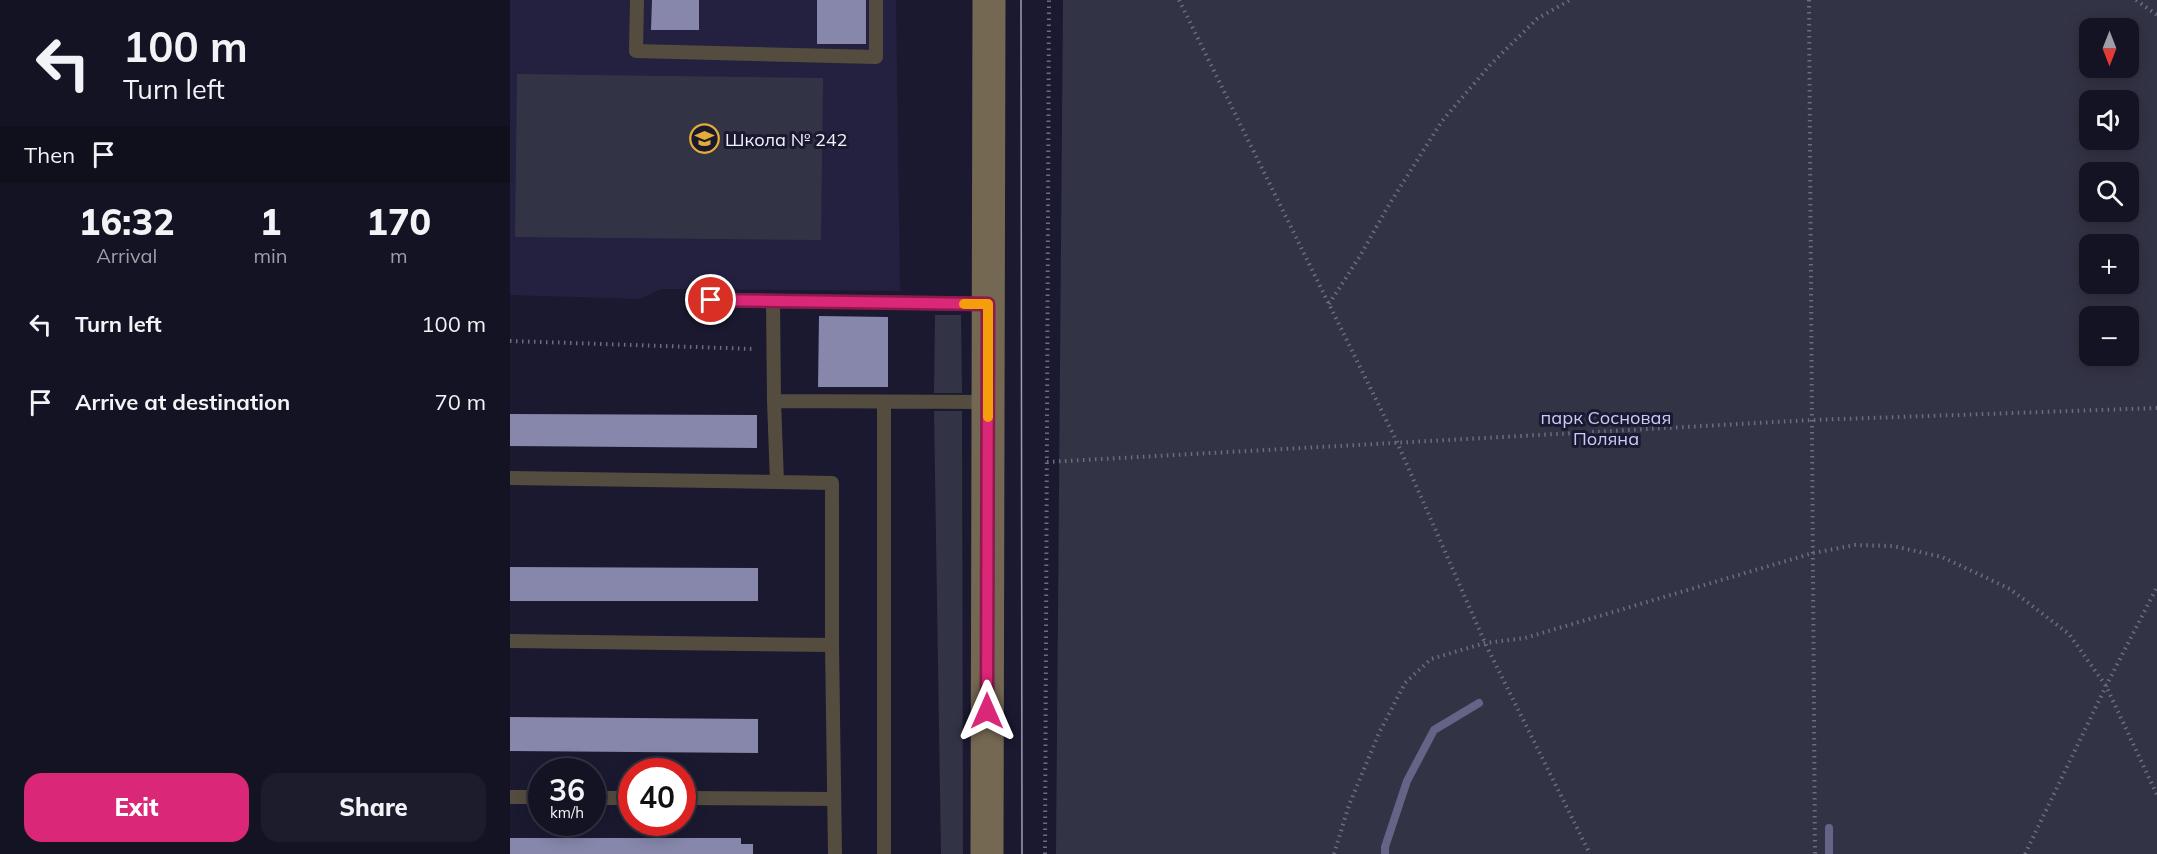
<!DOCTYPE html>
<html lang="en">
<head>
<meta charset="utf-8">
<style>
  body { margin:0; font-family:Mulish,sans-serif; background:#1d1c2c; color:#f1f3f6; height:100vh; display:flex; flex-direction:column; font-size:22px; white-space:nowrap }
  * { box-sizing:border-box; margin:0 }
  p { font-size:20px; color:#9d9ea6 }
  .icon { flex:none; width:33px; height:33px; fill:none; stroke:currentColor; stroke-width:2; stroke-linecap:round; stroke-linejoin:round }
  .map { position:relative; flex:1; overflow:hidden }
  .panel { display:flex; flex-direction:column; background:#141324; width:510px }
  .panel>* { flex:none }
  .hud { background:#141324; color:#f1f3f6; overflow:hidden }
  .needle { width:39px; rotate:180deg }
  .tools { position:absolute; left:1569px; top:18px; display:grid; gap:12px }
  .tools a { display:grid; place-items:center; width:60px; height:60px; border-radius:12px; background:#141324; box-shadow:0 3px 15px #0003,0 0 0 2px #333241; font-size:30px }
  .speed { position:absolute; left:18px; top:758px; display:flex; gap:12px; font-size:30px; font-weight:700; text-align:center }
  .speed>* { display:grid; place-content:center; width:78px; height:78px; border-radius:50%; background:#141324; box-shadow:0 3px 15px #0003,0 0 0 2px #333241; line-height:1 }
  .speed small { font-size:15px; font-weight:400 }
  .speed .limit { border:9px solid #d22; background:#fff; color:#111 }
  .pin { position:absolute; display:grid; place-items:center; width:51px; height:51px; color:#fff; margin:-26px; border:3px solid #fff; border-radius:50%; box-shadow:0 2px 6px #0007 }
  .me { position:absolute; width:66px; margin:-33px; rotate:0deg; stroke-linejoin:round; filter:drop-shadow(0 0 4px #0008) }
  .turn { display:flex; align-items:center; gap:21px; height:126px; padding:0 24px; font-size:27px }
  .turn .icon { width:78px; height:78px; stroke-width:2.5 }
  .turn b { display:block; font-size:42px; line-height:51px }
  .then { display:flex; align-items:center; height:57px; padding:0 24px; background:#0003; gap:12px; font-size:22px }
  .eta { display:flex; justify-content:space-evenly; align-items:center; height:102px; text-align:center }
  .eta b { font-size:36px; font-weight:800; line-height:42px }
  .primary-button { display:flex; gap:12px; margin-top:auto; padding:12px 24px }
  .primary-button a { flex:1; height:69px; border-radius:18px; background:#db2777; color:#fff; font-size:24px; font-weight:800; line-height:69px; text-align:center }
  .primary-button a+a { background:#1d1c2c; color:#f1f3f6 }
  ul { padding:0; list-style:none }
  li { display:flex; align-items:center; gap:18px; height:78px; padding:0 24px }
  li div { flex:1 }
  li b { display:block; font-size:22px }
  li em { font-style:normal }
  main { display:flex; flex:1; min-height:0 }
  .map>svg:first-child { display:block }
  .built { fill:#23213f }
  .green { fill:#333346; fill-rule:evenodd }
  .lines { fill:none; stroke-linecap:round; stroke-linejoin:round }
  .stream { stroke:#646486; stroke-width:8 }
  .building { fill:#8687aa }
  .path { stroke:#6d6c80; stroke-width:4; stroke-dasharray:1.5 4.5; stroke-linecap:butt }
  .lane { stroke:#544d3f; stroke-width:14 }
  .secondary { stroke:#746852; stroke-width:33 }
  .tram { stroke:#9e9eaf; stroke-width:1.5 }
  .route-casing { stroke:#8e194d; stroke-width:15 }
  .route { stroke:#db2777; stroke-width:10 }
  .slow { stroke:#f59e0b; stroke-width:10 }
  .labels { text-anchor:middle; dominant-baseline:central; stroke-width:6; stroke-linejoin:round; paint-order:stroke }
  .poi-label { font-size:18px; fill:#f0f1fe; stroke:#1a1930; text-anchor:start }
  .park-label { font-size:18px; fill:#c9cbfa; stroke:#1a1930 }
</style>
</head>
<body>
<main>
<section class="panel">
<div class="hud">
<div class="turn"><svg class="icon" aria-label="left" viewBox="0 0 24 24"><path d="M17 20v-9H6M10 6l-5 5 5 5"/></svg><div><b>100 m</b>Turn left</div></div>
<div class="then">Then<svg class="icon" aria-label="arrive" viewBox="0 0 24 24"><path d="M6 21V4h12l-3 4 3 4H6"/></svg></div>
</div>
<div class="eta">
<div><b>16:32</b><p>Arrival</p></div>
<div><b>1</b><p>min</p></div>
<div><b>170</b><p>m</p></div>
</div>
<ul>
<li><svg class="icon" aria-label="left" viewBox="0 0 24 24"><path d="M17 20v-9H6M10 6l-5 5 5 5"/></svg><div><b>Turn left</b></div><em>100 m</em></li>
<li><svg class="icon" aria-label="arrive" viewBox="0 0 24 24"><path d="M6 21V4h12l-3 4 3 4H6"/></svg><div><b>Arrive at destination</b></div><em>70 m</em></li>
</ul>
<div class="primary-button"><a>Exit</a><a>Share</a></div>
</section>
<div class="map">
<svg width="1647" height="854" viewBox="0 0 1647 854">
  <rect width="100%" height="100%" fill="#1a1930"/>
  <path class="built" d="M0,0H386L390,291L151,289L130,299L0,295Z"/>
  <path class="green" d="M553,0H1647V854H546ZM1618,28V68H1580V28ZM1618,100V140H1580V100ZM1618,172V212H1580V172ZM1618,244V284H1580V244ZM1618,316V356H1580V316Z
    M7,74L313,78L311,240L5,237Z
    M425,315H451L452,393H424Z
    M424,411H452L453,854H431Z"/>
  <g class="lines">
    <path class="stream" d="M875,854V847L897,781L924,730L969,703
      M1319,854V828"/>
  </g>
  <path class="building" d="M142,0H189V30H141Z
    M307,0H356V44H307Z
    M309,316L378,317V387H308Z
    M0,414L247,415V448L0,446Z
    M0,567L248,568V601H0Z
    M0,717L248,719V753L0,751Z
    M0,838H231V844H243V854H0Z"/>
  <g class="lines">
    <path class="path" d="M669,0L887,442L975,643L1080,854
      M1299,0L1305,854
      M1626,0L1647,15
      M819,304L850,256L880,203L932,121L981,64L1027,19L1060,0
      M0,341L245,349
      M537,462L1302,420L1647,408
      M535,854L539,0
      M824,854L839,805L869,733L895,683L921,659L975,643L1015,638L1303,553L1345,545L1383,546L1432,557L1500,589L1559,634L1596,686L1647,795
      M1515,854L1596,686L1647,587"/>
    <path class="lane" d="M127,0L126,51L366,57V0
      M201,300L478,304
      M263,301L264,401
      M374,402V854
      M0,478L267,482
      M0,641L322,645
      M0,797H32
      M82,798H122
      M172,798L324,799
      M325,854L322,645V483L267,482L264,401L478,402"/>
    <path class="secondary" d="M477,854L479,0"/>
    <path class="tram" d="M511,0L512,854"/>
  </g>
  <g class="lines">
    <defs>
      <path id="route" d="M201,300L478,304L477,711"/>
    </defs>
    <use href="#route" class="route-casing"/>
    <use href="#route" class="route"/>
    <path class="slow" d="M454,304H478V417"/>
  </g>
  <defs>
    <symbol id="school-ring" viewBox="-11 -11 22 22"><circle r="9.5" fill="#1a1930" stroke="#e3ae35" stroke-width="1.5"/><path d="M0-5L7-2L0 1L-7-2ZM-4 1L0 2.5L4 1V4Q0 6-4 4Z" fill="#e3ae35"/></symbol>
  </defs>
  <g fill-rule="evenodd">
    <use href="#school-ring" x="178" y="122" width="33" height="33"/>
  </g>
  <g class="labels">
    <g class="poi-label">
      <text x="215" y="139">Школа № 242</text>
    </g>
    <g class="park-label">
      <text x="1096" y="417">парк Сосновая<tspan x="1096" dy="21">Поляна</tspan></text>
    </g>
  </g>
</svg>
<div class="tools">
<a><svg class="needle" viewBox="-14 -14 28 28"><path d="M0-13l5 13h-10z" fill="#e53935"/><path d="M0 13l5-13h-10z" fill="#9d9ea6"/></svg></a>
<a><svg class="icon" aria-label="sound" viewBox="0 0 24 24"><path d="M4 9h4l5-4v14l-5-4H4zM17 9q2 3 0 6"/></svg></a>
<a><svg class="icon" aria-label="search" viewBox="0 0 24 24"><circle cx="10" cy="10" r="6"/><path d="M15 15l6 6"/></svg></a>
<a>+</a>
<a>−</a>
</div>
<div class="speed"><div>36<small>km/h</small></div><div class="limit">40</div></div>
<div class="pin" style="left:201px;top:300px;background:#d93025"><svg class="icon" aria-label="arrive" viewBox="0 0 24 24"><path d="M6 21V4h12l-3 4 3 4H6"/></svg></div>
<svg class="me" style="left:477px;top:711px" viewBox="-20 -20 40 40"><path d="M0-17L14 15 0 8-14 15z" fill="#db2777" stroke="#fff" stroke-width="4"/></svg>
</div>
</main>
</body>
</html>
